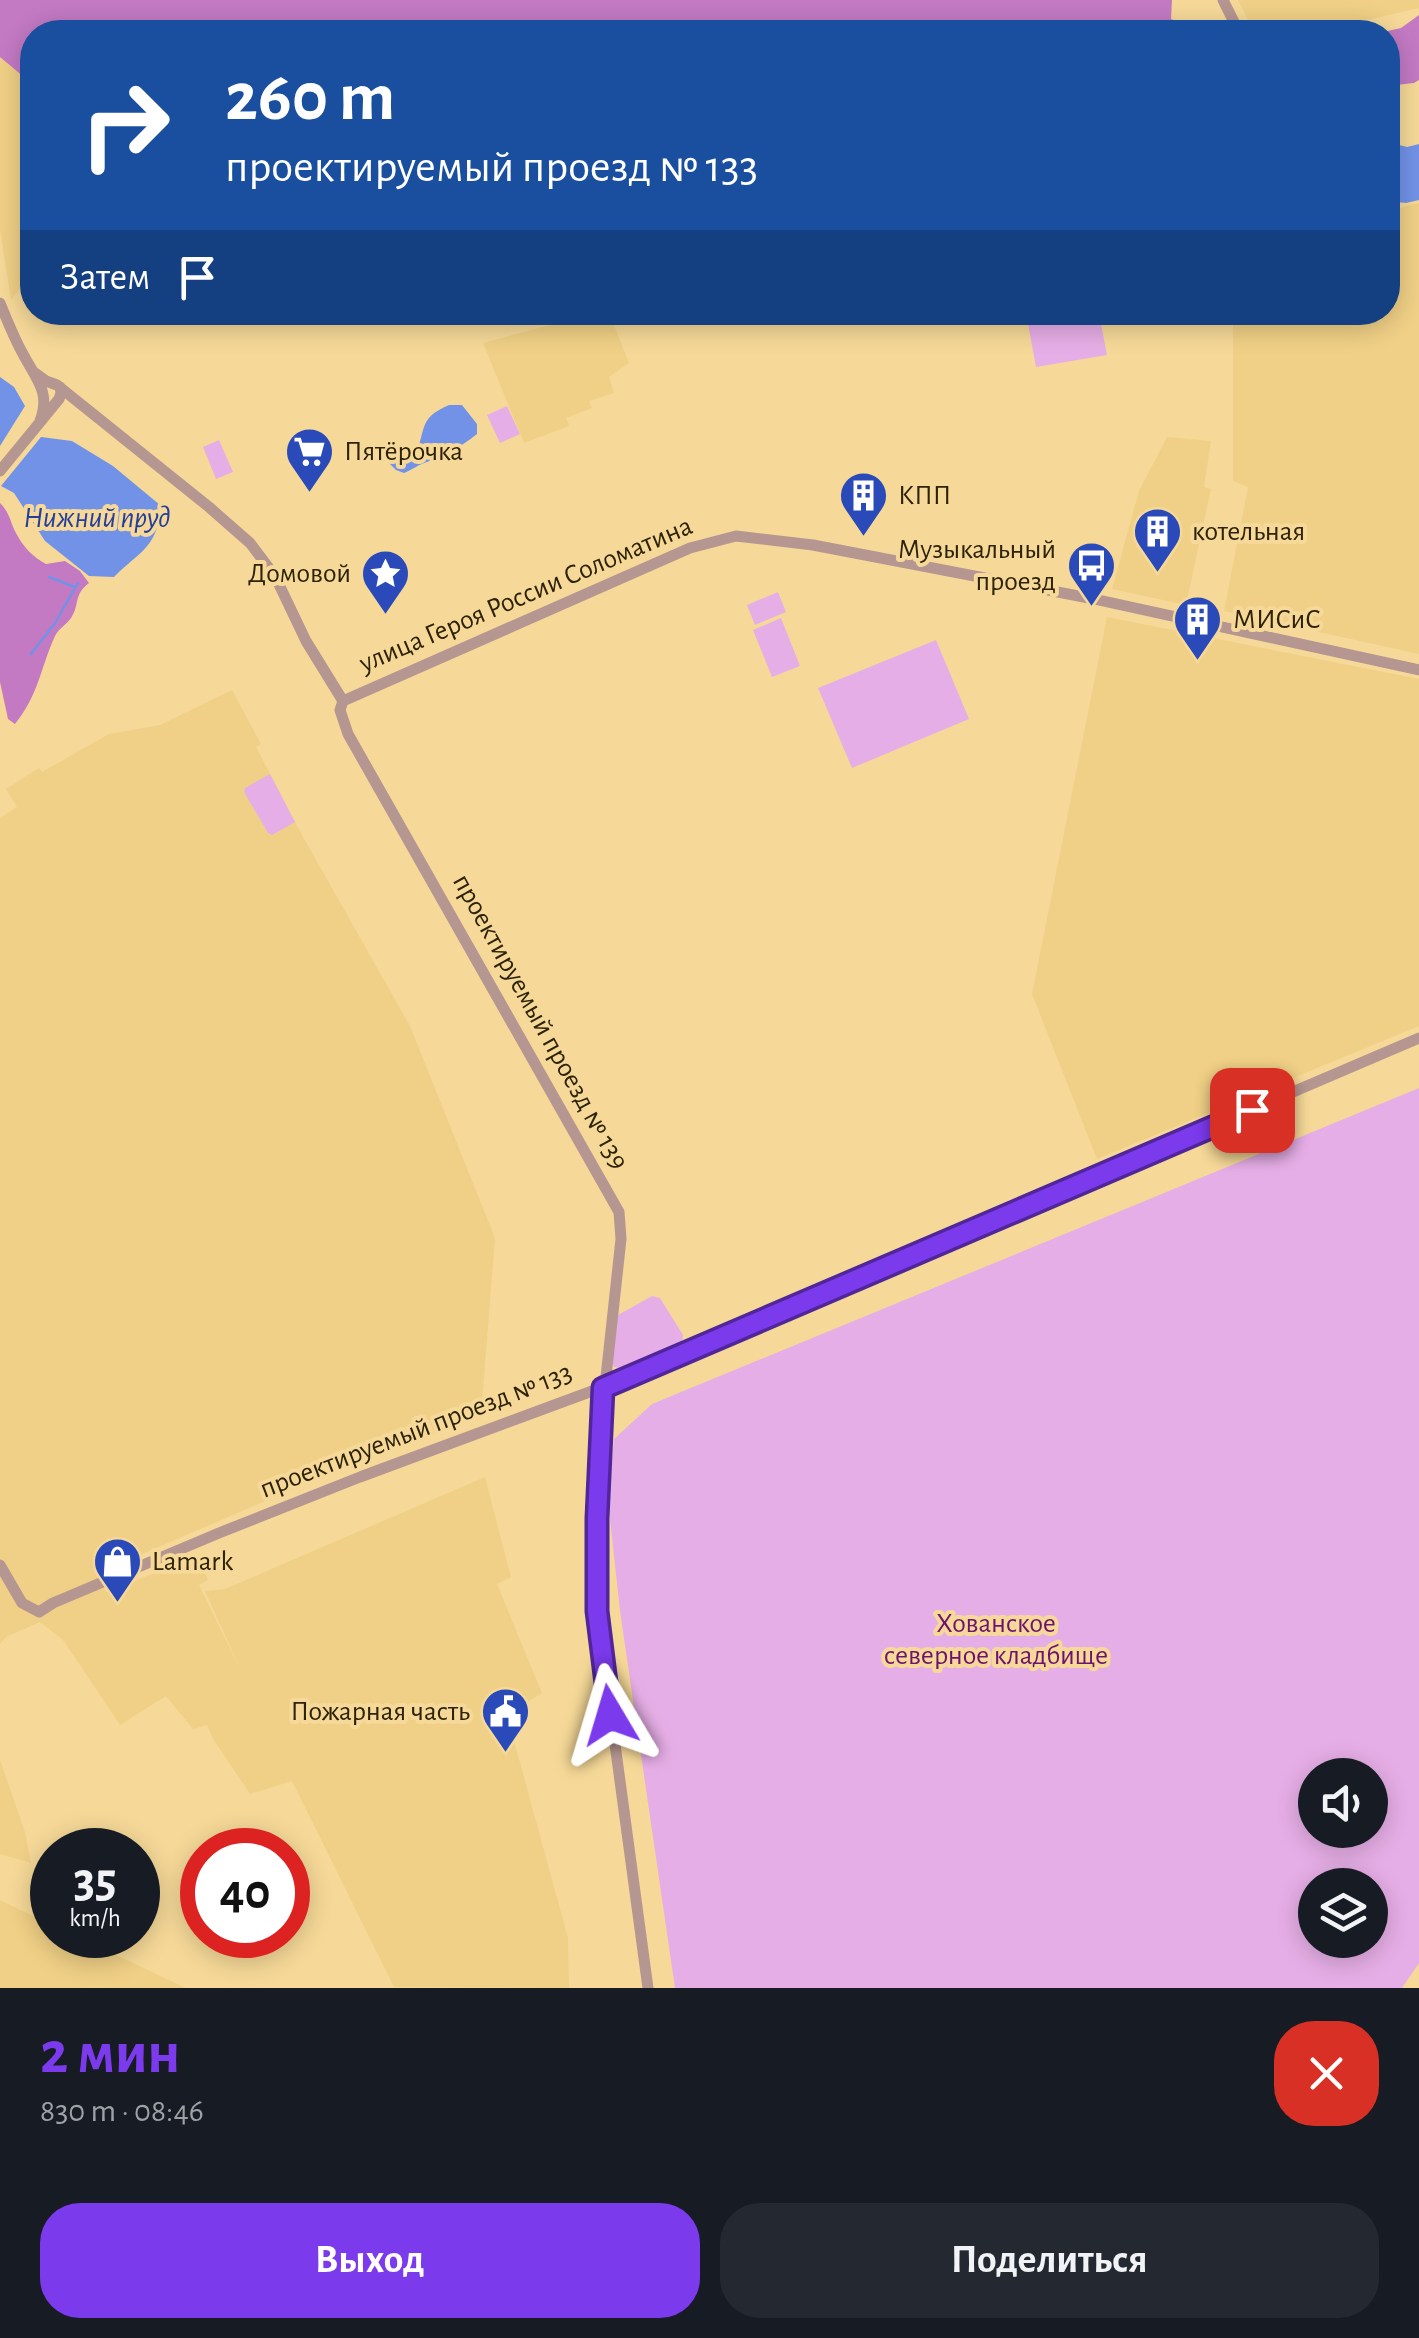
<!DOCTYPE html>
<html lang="ru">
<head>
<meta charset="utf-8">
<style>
  body { margin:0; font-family:"Alegreya Sans",sans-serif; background:#242831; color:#f1f3f6; height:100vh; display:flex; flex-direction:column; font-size:38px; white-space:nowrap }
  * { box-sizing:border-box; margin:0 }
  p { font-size:32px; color:#9ea1a6 }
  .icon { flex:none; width:55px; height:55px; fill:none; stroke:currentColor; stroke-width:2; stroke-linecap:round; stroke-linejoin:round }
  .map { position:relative; height:1988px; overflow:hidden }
  .drawer { display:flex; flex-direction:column; background:#171b24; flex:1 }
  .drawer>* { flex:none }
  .guide { position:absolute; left:20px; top:20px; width:1380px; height:305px; border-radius:40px; box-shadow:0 5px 25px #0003; background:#1a4fa0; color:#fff; overflow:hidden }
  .buttons { position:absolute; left:1298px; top:1758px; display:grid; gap:20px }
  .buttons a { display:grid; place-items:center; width:90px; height:90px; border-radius:50%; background:#171b24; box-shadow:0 5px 25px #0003; font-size:50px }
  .speed { position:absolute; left:30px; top:1828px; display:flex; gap:20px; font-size:50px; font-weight:700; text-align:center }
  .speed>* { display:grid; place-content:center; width:130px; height:130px; border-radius:50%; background:#171b24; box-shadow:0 5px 25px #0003; line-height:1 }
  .speed small { font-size:25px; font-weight:400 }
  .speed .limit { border:15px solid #d22; background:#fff; color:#111 }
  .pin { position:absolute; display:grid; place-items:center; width:85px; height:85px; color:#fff; margin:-42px; border-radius:20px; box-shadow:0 5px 15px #0006 }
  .me { position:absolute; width:110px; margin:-55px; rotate:353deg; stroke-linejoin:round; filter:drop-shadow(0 0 8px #0008) }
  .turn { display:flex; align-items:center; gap:35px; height:210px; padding:0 40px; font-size:45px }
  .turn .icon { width:130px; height:130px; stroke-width:2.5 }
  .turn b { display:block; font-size:70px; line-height:85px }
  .then { display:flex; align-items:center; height:95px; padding:0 40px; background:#0003; gap:20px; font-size:38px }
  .round { display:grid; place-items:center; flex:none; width:105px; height:105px; border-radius:40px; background:#242831 }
  .headline { display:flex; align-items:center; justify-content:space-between; height:170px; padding:0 40px }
  h1 { font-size:60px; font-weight:700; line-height:75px; color:#7c3aed }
  .cta { display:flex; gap:20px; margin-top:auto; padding:20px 40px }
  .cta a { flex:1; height:115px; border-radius:40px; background:#7c3aed; color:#fff; font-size:40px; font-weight:700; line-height:115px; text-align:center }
  .cta a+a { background:#242831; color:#f1f3f6 }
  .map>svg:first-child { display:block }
  .built { fill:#f0d086 }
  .green { fill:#e6aee6; fill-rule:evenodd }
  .forest { fill:#c37ac3 }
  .water { fill:#7292e7 }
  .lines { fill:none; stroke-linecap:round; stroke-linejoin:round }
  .stream { stroke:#7292e7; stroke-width:2.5 }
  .minor { stroke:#b69691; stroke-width:11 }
  .route-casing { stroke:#51269a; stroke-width:25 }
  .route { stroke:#7c3aed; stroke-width:18 }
  .labels { text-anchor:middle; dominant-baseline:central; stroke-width:8; stroke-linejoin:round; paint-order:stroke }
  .poi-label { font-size:28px; fill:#2e2308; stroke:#f6d998; text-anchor:start }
  .street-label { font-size:28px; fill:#2e2308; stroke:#f6d998 }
  .park-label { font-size:28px; fill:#6d136f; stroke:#f6d998 }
  .water-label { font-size:30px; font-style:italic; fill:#233e9e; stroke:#f6d998 }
</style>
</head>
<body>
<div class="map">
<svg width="1419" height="1988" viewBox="0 0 1419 1988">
  <rect width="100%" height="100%" fill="#f6d998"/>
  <path class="built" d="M1238,0H1419V8L1316,32H1254Z
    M0,57L32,85V274L11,300L0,230Z
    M1419,203V654L1224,611L1248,487L1233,481V313L1388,312V216L1405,206Z
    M612,320L629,363L609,377L614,393L589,401L592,408L566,418L569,426L524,443L483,343L546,326Z
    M1167,437L1211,441L1204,487L1211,489L1186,605L1112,589L1139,491Z
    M1107,617L1419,679V1026L1097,1159L1032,994Z
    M232,690L261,744L256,747L302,835L410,1026L495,1238L481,1415L354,1463L98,1573L106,1592L198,1556L208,1580L199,1585L241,1671L205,1591L225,1589L485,1477L511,1577L497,1584L542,1693L507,1715L568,1938L569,1988L394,1987L292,1781L250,1794L213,1739L207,1725L193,1729L166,1696L120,1725L63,1640L40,1622L6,1637L0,1644V818L17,807L6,789L39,768L42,772L109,734L160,725Z
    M0,1760L25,1832L31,1863L0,1854Z
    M0,1900L52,1925V1935H74L186,1988H0Z"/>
  <path class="green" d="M1066,312L1099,313L1107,355L1036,367L1027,319Z
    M507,406L520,434L500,443L487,415Z
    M219,440L233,472L216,479L203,447Z
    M778,592L786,612L755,625L747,605Z
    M781,618L800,666L772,677L753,630Z
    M936,640L969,719L852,768L818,688Z
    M270,774L295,822L272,835L268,833L244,792L245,788Z
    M1419,1088V1963L1402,1988H675L620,1611L608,1501L614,1439L652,1404ZM1315,1775H1370V1830H1315ZM1315,1885H1370V1940H1315Z
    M652,1296L660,1298L683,1335L682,1342L621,1368L614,1367L612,1363L618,1315Z"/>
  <path class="forest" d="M0,0H1172L1171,19L1192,28L1222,32H32V84L0,57Z
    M1419,15V80L1414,83L1396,85L1388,78V32H1383L1401,28Z
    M0,503C10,513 10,522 16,533C23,547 33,557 46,564L65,561L80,571L89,583C73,595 80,605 71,618C66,625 59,628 55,636C40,669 39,694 15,724L8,719L0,682Z"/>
  <path class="water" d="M1388,142L1407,147L1419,144V200L1406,203L1388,201Z
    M0,377L14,387L25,406L0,446Z
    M449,405H462L477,424V434C459,448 447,454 427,462C419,464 412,470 404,473L396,470L389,463L391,454C400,448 410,452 419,446C425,423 424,416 449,405Z
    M41,437L72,441L113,466L160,505C159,547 141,550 114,577L89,576L45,541L14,493L1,486Z"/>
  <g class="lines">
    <path class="stream" d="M49,577L75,587
      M31,654L55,623L78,583"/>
    <path class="minor" d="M1223,0L1239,32
      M0,303C7,320 14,338 23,354C36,379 51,392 40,421
      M35,373L46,381L57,385L209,507L250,543L275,576L306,641L343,701
      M0,471L59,399L61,393L60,387
      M343,701L340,710L348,734L619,1212L621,1239L600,1432L597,1611L648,1988
      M343,701L690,548L736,536L813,545L1094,599L1419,670
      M0,1565L22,1603L39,1612L53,1603L219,1533L360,1477L603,1387L1419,1038"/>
  </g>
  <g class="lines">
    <defs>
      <path id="route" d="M610,1715L597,1611V1518L603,1388L1252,1110"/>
    </defs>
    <use href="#route" class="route-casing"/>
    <use href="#route" class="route"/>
  </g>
  <defs>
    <symbol id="supermarket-pin" viewBox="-11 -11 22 30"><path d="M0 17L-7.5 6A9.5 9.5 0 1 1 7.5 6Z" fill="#2a4ab9" stroke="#f6d998"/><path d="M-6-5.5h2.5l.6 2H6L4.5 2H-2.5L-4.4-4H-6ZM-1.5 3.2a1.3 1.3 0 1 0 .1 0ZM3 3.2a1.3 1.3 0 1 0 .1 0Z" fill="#fff"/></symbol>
    <symbol id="building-pin" viewBox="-11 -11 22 30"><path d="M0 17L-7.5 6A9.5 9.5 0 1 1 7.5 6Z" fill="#2a4ab9" stroke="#f6d998"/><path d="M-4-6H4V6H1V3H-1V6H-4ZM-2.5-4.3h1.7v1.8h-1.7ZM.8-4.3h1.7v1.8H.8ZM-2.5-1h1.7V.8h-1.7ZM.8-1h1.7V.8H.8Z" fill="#fff"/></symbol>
    <symbol id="bus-pin" viewBox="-11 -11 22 30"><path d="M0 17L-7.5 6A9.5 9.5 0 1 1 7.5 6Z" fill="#2a4ab9" stroke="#f6d998"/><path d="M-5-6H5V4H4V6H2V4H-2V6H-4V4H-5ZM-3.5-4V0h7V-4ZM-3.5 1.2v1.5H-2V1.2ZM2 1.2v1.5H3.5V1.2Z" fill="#fff"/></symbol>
    <symbol id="sight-pin" viewBox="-11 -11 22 30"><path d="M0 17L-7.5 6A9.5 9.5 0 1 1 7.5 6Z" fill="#2a4ab9" stroke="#f6d998"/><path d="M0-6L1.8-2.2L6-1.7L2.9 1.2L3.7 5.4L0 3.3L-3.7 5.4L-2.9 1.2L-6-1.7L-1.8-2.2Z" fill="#fff"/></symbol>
    <symbol id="shop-pin" viewBox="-11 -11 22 30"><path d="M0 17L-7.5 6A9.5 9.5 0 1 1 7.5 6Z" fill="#2a4ab9" stroke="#f6d998"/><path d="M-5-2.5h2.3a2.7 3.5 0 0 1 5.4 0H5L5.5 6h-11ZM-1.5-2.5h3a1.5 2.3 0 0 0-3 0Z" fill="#fff"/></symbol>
    <symbol id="civic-pin" viewBox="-11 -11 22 30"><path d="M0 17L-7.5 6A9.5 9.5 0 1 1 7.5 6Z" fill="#2a4ab9" stroke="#f6d998"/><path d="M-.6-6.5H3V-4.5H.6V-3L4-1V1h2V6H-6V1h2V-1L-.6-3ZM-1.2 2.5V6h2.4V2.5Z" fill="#fff"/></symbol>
  </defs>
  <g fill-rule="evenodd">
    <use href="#supermarket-pin" x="282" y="424" width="55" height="75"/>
    <use href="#building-pin" x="836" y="468" width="55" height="75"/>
    <use href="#building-pin" x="1130" y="504" width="55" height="75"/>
    <use href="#bus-pin" x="1064" y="538" width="55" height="75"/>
    <use href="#sight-pin" x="358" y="546" width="55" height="75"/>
    <use href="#building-pin" x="1170" y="592" width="55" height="75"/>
    <use href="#shop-pin" x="90" y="1534" width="55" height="75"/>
    <use href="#civic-pin" x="478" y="1684" width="55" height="75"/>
  </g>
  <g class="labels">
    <g class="poi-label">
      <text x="344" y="452">Пятёрочка</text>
      <text x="898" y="496">КПП</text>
      <text x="1192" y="532">котельная</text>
      <text x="1056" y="550" text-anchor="end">Музыкальный<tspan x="1056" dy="32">проезд</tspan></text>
      <text x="351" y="574" text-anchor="end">Домовой</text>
      <text x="1233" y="620">МИСиС</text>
      <text x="152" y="1562">Lamark</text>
      <text x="470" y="1712" text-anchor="end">Пожарная часть</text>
    </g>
    <g class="street-label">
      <text transform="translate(526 595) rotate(-23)">улица Героя России Соломатина</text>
      <text transform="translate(540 1022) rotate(61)">проектируемый проезд № 139</text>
      <text transform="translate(416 1431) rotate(-21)">проектируемый проезд № 133</text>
    </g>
    <g class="park-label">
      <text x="996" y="1624">Хованское<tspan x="996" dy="32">северное кладбище</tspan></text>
    </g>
    <g class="water-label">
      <text x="97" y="518">Нижний пруд</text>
    </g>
  </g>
</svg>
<div class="buttons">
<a><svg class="icon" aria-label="sound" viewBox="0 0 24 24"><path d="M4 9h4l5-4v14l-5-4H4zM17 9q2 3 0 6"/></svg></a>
<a><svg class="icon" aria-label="layers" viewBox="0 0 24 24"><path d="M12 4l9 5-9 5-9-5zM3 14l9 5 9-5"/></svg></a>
</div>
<div class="speed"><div>35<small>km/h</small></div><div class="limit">40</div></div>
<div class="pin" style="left:1252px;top:1110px;background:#d93025"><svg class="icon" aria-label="arrive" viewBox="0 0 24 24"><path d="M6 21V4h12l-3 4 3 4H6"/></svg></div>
<svg class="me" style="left:610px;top:1715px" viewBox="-20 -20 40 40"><path d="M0-17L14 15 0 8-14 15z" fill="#7c3aed" stroke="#fff" stroke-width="4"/></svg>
<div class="guide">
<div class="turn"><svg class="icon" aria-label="right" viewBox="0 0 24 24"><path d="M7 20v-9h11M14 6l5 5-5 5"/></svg><div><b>260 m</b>проектируемый проезд № 133</div></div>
<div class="then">Затем<svg class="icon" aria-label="arrive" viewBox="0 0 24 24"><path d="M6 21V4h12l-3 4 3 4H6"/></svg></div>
</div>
</div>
<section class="drawer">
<div class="headline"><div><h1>2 мин</h1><p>830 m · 08:46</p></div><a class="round" style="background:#d93025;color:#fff"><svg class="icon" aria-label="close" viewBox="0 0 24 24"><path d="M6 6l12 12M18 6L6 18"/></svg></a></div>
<div class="cta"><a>Выход</a><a>Поделиться</a></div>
</section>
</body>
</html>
